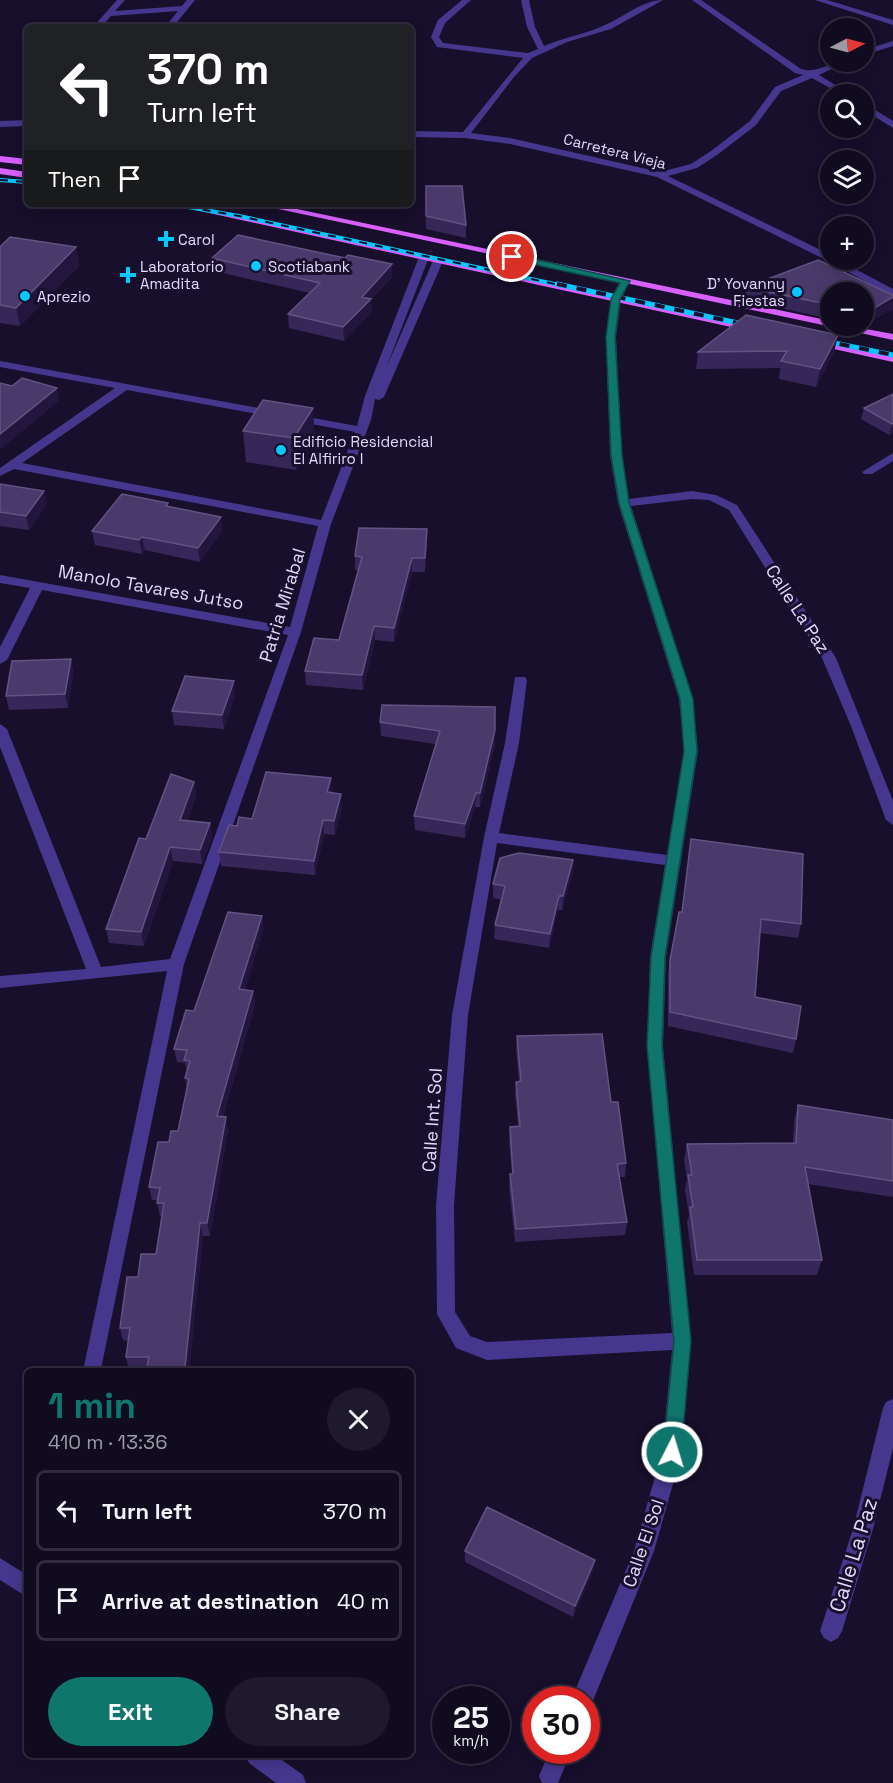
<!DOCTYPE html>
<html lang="en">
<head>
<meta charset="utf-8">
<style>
  body { margin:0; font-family:"Space Grotesk",sans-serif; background:#1e192d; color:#f1f3f6; height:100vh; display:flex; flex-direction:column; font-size:22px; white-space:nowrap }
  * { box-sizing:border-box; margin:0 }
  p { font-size:20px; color:#9c9ba5 }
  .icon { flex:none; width:33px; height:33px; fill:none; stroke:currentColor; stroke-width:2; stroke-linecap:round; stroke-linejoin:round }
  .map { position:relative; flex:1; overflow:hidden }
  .sheet { position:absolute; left:24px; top:1368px; width:390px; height:390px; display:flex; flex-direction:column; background:#110b20; border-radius:9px; box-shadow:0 3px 15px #0003,0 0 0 2px #302b3e }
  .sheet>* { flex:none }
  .banner { position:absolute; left:24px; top:24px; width:390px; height:183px; border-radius:9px; box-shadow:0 3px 15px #0003,0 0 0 2px #302b3e; background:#202124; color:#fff; overflow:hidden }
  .needle { width:39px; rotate:84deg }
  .controls { position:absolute; left:820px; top:18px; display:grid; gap:12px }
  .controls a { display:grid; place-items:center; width:54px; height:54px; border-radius:50%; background:#110b20; box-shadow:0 3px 15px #0003,0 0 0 2px #302b3e; font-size:30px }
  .speed { position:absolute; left:432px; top:1686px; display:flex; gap:12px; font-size:30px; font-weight:700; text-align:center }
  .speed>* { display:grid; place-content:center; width:78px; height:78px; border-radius:50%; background:#110b20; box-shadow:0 3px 15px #0003,0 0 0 2px #302b3e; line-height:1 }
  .speed small { font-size:15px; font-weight:400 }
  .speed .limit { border:9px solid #d22; background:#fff; color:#111 }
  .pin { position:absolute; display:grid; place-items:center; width:51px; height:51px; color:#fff; margin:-26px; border:3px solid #fff; border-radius:50%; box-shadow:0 2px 6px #0007 }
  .me { position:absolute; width:66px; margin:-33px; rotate:5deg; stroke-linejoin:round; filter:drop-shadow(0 0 4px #0008) }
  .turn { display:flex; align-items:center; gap:21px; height:126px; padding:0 24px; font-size:27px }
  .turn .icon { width:78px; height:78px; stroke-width:2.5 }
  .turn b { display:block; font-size:42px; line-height:51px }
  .then { display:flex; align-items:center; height:57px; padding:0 24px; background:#0003; gap:12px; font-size:22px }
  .round { display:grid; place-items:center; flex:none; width:63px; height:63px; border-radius:32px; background:#1e192d }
  .summary { display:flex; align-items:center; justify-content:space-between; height:102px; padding:0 24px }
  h1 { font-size:36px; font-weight:700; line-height:45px; color:#0f766e }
  .action { display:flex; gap:12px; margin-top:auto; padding:12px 24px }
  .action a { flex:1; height:69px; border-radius:36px; background:#0f766e; color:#fff; font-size:24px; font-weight:700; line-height:69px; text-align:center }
  .action a+a { background:#1e192d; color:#f1f3f6 }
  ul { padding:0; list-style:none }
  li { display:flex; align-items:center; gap:18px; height:81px; margin:0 12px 9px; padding:0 12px; border:3px solid #302b3e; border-radius:9px }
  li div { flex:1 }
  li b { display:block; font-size:22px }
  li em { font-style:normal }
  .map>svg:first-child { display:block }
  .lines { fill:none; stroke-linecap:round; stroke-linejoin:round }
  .minor { fill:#45378d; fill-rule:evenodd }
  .major { fill:#d760ff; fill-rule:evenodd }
  .rail-far1-casing { stroke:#05c8ff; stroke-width:4 }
  .rail-casing { stroke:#05c8ff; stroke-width:5 }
  .rail-far1 { stroke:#170f2b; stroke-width:2; stroke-dasharray:8; stroke-linecap:butt }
  .rail { stroke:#170f2b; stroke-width:4; stroke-dasharray:10; stroke-linecap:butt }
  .wall { fill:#372759 }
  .shaded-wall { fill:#22163f }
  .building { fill:#493a6b; stroke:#615382; stroke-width:1.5 }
  .route { fill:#0f766e; stroke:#0a4d48; stroke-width:1.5 }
  .poi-dot { fill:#05c8ff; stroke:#170f2b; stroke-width:2 }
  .labels { text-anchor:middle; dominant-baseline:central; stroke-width:6; stroke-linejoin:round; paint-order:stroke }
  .far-street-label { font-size:15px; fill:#e2d9ff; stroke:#170f2b }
  .far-poi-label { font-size:15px; fill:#e2d9ff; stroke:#170f2b; text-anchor:start }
  .street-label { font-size:18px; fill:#e2d9ff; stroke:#170f2b }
  .near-street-label { font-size:21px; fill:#e2d9ff; stroke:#170f2b }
</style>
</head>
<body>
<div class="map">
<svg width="893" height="1783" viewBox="0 0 893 1783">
  <rect width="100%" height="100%" fill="#170f2b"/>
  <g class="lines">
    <path class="minor" d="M117,0H125L115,11L182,6L187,0H195L173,27H165L178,11L111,16L101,27H93Z
      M462,0H471L445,23L439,37L443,43L528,53L538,49L527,27L521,0H529L535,27L544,46C564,37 587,34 607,24C625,16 643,0 663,0L611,29L567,42L532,58L514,77L471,133L510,138L660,172L691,164L711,151L750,121L775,87L803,75L795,73L692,0H701L801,69C818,74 828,62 846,62L819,75L850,94H841L812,78L781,91L756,125L717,155L697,168L668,176L831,255V260H838L893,289V296L828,261L657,177L510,144L465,138L411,137V131L463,132L523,58L437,47L431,37L438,20Z
      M815,0H827L893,20V25Z
      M893,41V46L864,55V50Z
      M864,103L893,121V128L864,110Z
      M27,120V126L0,127V121Z
      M424,254L429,257L386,368L433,261L438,258L443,261L384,397L379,400L375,399L371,420L331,524L301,632L184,964L101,1369V1371H83L167,971L0,988V976L86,969L0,747V724L7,729L101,967L170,959L288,635L42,590L7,660L0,664V647L30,588L0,583V575L290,627L318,526L14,469L0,476V468L115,388L0,367V361L357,426L365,396L419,257ZM127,390L355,432L321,520L22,463Z
      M621,279L630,281L621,299L616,337L622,455L629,499L692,491L716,495L737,505L836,658L893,801V825L886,820L851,726L822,658L729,510L709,500L692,499L631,506L693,699L698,751L666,957L663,1046L691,1341L682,1452L654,1551L590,1708L586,1709V1700H571L634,1551L662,1452L672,1350L487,1360L456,1348L437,1314L436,1205L452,1015L484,837L505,743L515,677H525L527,680L519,743L499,833L667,855L684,751L679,699L618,503L610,455L606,337L611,299ZM497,843L665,865L650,957L647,1046L672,1333L487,1342L470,1336L455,1312L454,1205L468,1015Z
      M893,453V461L872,474H864L862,472Z
      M893,1399V1448L873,1529L842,1631L838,1638L831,1642L824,1638L820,1631L853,1529L883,1408L886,1402Z
      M0,1558L27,1575V1597L0,1580Z
      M550,1750H572L558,1783H542L539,1776Z
      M246,1755H275L303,1775L306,1783H276L249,1763Z"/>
    <path class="major" d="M0,156L27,159V165L0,162Z
      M0,168L27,172V178L0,174Z
      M168,204H186L754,326L759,329L754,332Z
      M255,204H273L831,321V326H850L893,334V340Z
      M815,339L893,356V362L811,344V340Z"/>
    <defs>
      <path id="rail-far1" d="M0,180L27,182
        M171,204L239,216L564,286"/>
      <path id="rail" d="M557,284L752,326
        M820,340L893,355"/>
    </defs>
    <use href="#rail-far1" class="rail-far1-casing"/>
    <use href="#rail" class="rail-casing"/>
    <use href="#rail-far1" class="rail-far1"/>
    <use href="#rail" class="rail"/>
  </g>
  <path class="wall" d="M426,186L466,225V238L426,229Z
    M0,247H76L79,266L20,326L0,323Z
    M212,258H345L392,264V277L371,300L372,312L344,341L289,328L288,314L310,293L214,271Z
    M818,260L893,295V309L864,325V292H831V319L744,300L746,287Z
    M838,335L834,352L816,387L779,379L780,368L696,369L698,352Z
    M893,394V434L889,435L861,419L864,408Z
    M243,431L315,439L296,470L246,462Z
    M0,484L47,504L29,530L0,526Z
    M168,503V506L222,531L200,562L145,550L142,554L95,545L92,531Z
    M427,543L425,572H412L394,642L375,640L363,690L306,685L305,671L339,640L358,570H355V556Z
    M71,659L73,673L68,708L9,710L6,696Z
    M235,695L224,729L174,725L172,711Z
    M382,705L495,744L480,807H475L465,838L415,830L414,816L436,744L381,736L380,722Z
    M194,782L196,796L187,821L210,823L212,837L202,864L173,861L144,946L109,943L106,929L146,839Z
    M332,793L342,808L335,835L324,834L315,875L221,866L219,852L237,826L252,819Z
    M691,839L801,924L798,938L760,933L755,997L796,1039L793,1053L668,1026V974L670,960L682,912Z
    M573,860L572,874L562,910H558L549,948L494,939L495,925L502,900L493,898V884Z
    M262,916L263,930L245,990L253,991L255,1005L223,1117L228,1130L210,1236H203L189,1371H148V1370H129L126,1357L128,1341L123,1340L120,1328L138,1277L156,1254L162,1216H160L157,1203V1200H152L149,1187L169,1142L178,1131L187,1089L185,1078L187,1073L185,1063L177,1062L174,1049L194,1011Z
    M517,1036L611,1102L626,1163L625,1177H619L627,1222L625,1235L515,1242L509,1188L510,1174H512L509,1140L510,1127L518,1126L515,1095L516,1082L519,1081L516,1050Z
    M798,1105L893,1120V1197L808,1184L822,1260L817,1275H694L687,1222L689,1215L685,1190L687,1179L684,1160L687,1144L793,1143L794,1121Z
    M465,1551L593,1571L573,1617L465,1562Z"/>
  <path class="shaded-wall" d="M76,247L79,266L20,326L16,308Z
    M392,264V277L371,300L372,312L344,341L343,327L362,297Z
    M893,297V309L864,325L866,313Z
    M838,335L834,352L816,387L820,369Z
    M57,388L59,401L0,450V434Z
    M313,408L315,439L296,470L294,438Z
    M893,423V434L889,435L892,424Z
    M44,491L47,504L29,530L26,516Z
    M221,517L222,531L200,562L198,548Z
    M427,529V543L425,572V558Z
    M142,537L145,550L142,554L139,540Z
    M412,558V572L394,642V628Z
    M374,626L375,640L363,690L362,675Z
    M71,659L73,673L68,708L65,694Z
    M234,681L235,695L224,729L222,715Z
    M495,730V744L480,807V793Z
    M331,778L332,792L328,806L327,792Z
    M194,782L196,796L182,834L180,820Z
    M476,793L475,807L465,838V824Z
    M341,794L342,808L335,835L334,821Z
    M323,820L324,834L315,875L314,861Z
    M210,823L212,837L202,864L200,850Z
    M170,847L173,861L144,946L141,932Z
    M573,860L572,874L562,910L563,896Z
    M559,896L558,910L549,948L550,934Z
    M262,916L263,930L241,1003L239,989Z
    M253,991L255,1005L219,1130L217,1116Z
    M226,1117L228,1130L210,1236L207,1223Z
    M200,1223L203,1236L189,1371H186L185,1367Z
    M595,1560L593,1571L573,1617L575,1606Z"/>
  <path class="building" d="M426,186H462L466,225L426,216Z
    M238,235L345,258L348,255L392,264L362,297L371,299L343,327L288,314L320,283L212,258Z
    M10,237L76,247L16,308L0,305V247Z
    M818,260L893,295V297L866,313L864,312V292H831V305L746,287Z
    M746,315L838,335L820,369L781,361L787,351L698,352Z
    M22,378L57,388L0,434V383L12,386Z
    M893,394V423L892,424L864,408Z
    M263,400L313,408L294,438L243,431Z
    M0,484L44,491L26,516L0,512Z
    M122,494L168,503L166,506L221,517L198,548L142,537L139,540L92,531Z
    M359,528L427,529L425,558H412L394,628L374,626L362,675L305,671L314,638L339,640L362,557L355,556Z
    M71,659L65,694L6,696L12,661Z
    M185,676L234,681L222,715L172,711Z
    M382,705L495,707V730L480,793H476L465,824L414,816L440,731L380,722Z
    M266,772L331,778L327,792L341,794L334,821L323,820L314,861L219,852L229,825L237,826L239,817L252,819Z
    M171,774L194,782L180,820L210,823L200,850L170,847L141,932L106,929L139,838L146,839Z
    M691,839L803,854L801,924L761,919L755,997L801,1006L796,1039L670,1012V960L679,912H682Z
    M519,853L573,860L563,896H559L550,934L495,925L505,886L493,884L500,858Z
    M228,912L262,916L239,989L253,991L217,1116L226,1117L207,1223H200L185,1367H147L149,1357H126L130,1328H120L127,1277H138L141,1254H156L164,1203H157L160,1188L149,1187L158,1142H169L171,1131H178L189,1079L185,1078L190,1061L184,1060L187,1050L174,1049L186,1010L194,1011Z
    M602,1034L611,1102H618L626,1163L617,1164L627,1222L516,1229L510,1174H513L510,1127L520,1126L516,1082L521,1081L517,1036Z
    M798,1105L893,1120V1181L805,1167L822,1260H697L690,1207H693L688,1175H692L687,1144L796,1143Z
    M487,1507L595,1560L575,1606L465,1551Z"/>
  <path class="route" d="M512,254L630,281L620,299L615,337L622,455L629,503L693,699L697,751L665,957L662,1046L691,1341L681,1452L678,1458L672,1460L665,1458L663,1452L674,1341L647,1046L651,957L684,751L680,699L619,503L611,455L606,337L611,299L620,283L508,259L507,257Z"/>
  <g class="poi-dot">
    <path d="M163 230h6v6h6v6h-6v6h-6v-6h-6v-6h6z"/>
    <circle cx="256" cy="266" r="6"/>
    <path d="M125 266h6v6h6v6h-6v6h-6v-6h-6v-6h6z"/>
    <circle cx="797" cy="292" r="6"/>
    <circle cx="25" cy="296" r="6"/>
    <circle cx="281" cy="450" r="6"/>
  </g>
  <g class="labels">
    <g class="far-street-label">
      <text transform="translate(615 151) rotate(14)">Carretera Vieja</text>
    </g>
    <g class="far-poi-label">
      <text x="178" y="239">Carol</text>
      <text x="140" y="266">Laboratorio<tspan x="140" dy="17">Amadita</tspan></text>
      <text x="268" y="266">Scotiabank</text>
      <text x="785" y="283" text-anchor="end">D' Yovanny<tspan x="785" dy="17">Fiestas</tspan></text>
      <text x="37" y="296">Aprezio</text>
      <text x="293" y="441">Edificio Residencial<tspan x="293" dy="17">El Alfiriro I</tspan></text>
    </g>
    <g class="street-label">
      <text transform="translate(151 587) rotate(10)">Manolo Tavares Jutso</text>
      <text transform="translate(282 605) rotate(-73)">Patria Mirabal</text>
      <text transform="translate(798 609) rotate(57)">Calle La Paz</text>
      <text transform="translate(432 1120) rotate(-86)">Calle Int. Sol</text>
      <text transform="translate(643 1543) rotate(-71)">Calle El Sol</text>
    </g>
    <g class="near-street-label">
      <text transform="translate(853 1555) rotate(-73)">Calle La Paz</text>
    </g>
  </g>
</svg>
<div class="controls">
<a><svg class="needle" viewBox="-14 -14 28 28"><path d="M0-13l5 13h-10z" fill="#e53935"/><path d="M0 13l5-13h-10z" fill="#9c9ba5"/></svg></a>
<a><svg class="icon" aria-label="search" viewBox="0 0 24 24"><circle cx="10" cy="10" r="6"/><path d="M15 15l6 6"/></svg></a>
<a><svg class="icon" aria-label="layers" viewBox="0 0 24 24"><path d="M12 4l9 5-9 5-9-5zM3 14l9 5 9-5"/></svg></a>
<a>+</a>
<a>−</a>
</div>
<div class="speed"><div>25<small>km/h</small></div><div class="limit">30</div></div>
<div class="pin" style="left:512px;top:257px;background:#d93025"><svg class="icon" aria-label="arrive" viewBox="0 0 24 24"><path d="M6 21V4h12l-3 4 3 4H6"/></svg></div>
<svg class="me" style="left:672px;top:1452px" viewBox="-20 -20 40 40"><circle r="17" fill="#0f766e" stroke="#fff" stroke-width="3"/><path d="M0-11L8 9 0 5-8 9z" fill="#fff"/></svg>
<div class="banner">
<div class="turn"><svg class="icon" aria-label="left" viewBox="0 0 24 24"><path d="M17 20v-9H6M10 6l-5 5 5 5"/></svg><div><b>370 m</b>Turn left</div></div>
<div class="then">Then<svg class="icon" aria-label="arrive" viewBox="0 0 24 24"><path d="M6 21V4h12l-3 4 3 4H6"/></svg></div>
</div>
<section class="sheet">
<div class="summary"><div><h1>1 min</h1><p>410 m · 13:36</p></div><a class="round"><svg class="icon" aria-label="close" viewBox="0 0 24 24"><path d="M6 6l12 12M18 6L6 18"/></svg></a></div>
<ul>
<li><svg class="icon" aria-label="left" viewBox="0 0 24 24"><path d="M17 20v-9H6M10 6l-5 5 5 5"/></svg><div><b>Turn left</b></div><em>370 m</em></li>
<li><svg class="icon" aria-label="arrive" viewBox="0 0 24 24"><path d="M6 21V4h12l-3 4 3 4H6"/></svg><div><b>Arrive at destination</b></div><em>40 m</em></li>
</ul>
<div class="action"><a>Exit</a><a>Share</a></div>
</section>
</div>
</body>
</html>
